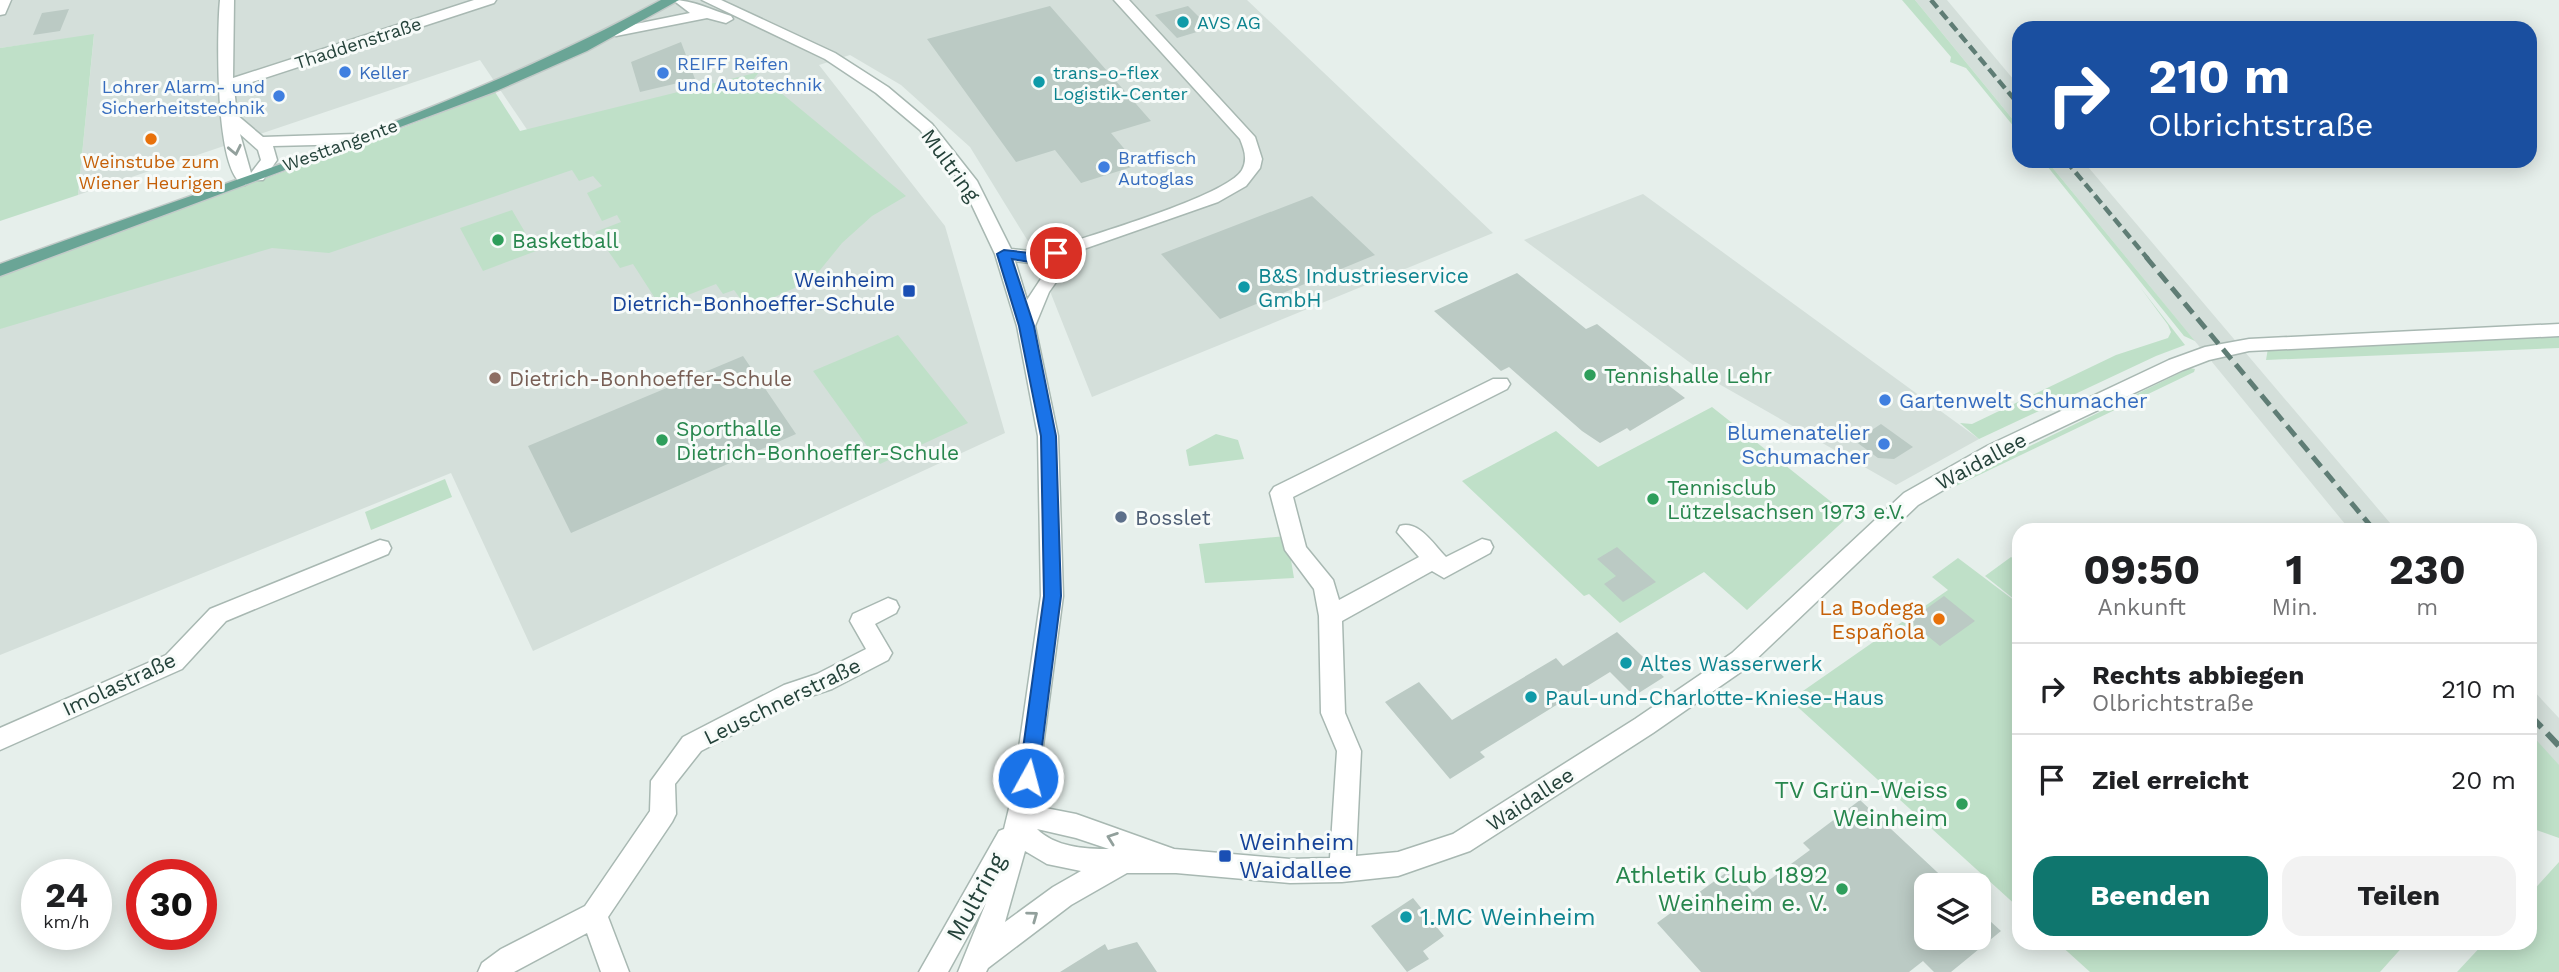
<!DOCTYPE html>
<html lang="de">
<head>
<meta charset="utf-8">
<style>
  body { margin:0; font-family:"Work Sans",sans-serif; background:#f2f2f2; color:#202124; height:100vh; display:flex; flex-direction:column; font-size:26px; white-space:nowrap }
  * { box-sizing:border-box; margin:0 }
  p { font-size:23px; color:#757577 }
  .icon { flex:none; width:38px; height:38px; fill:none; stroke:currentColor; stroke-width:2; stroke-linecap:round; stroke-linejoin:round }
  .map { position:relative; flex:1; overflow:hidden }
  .details { position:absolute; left:2012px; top:523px; width:525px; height:427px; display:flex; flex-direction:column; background:#fff; border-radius:21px; box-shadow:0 4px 18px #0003 }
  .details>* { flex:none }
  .banner { position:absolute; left:2012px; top:21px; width:525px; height:147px; border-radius:21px; box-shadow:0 4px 18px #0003; background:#1a4fa0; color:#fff; overflow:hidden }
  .controls { position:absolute; left:1914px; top:873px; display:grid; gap:14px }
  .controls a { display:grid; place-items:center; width:77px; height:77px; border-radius:14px; background:#fff; box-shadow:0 4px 18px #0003; font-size:35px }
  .speed { position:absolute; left:21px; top:859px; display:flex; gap:14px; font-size:35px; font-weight:700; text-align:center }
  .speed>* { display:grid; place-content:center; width:91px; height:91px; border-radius:50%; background:#fff; box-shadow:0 4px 18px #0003; line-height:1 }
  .speed small { font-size:18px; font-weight:400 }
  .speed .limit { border:10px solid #d22; background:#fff; color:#111 }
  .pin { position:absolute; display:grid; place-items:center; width:60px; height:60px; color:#fff; margin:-30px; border:4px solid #fff; border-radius:50%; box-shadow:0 2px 7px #0007 }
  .me { position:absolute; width:77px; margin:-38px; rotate:7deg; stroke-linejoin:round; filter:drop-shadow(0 0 5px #0008) }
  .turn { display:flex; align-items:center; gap:24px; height:147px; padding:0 21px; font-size:32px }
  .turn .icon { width:91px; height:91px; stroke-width:2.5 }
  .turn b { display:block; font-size:49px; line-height:60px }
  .eta { display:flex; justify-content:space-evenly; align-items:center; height:119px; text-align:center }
  .eta b { font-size:42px; font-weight:700; line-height:49px }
  .cta { display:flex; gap:14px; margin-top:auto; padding:14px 21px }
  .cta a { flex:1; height:80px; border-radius:21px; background:#0f766e; color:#fff; font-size:28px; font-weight:700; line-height:80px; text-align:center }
  .cta a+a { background:#f2f2f2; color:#202124 }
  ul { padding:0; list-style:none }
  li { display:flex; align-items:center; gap:21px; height:91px; padding:0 21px; border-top:2px solid #e0e0e0 }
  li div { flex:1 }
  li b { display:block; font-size:26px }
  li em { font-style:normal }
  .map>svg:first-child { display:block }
  .built { fill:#d4dfda }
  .green { fill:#bfe0c8 }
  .building { fill:#bbcac4 }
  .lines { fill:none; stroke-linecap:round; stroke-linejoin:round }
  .street-casing { stroke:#a8b8b2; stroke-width:3 }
  .primary-casing { stroke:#c2cac8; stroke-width:3 }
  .street { fill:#fff; fill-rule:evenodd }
  .primary { fill:#6aa596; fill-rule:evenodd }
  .rail-far2 { stroke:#5f7d75; stroke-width:4.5; stroke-dasharray:10 5; stroke-linecap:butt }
  .rail-far1 { stroke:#5f7d75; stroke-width:5; stroke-dasharray:13 7; stroke-linecap:butt }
  .rail { stroke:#5f7d75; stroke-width:6; stroke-dasharray:17 8; stroke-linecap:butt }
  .oneway { stroke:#92a09c }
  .route { fill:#1a73e8; stroke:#114b97; stroke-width:2 }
  .culture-dot { fill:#0f9aa8; stroke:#f7fbf9; stroke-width:2.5 }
  .shop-dot { fill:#3f7fe0; stroke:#f7fbf9; stroke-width:2.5 }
  .food-dot { fill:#e8710a; stroke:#f7fbf9; stroke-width:2.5 }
  .leisure-dot { fill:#2e9e5b; stroke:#f7fbf9; stroke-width:2.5 }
  .transit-dot { fill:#1a4fb4; stroke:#f7fbf9; stroke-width:2.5 }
  .education-dot { fill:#8d6e63; stroke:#f7fbf9; stroke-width:2.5 }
  .service-dot { fill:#5c6f8a; stroke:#f7fbf9; stroke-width:2.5 }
  .labels { text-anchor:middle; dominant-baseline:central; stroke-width:6; stroke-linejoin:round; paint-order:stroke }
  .far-culture-label { font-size:18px; fill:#0d838f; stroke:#f7fbf9; text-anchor:start }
  .far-street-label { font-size:18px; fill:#24423a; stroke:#f7fbf9 }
  .far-shop-label { font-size:18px; fill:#366cbe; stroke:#f7fbf9; text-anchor:start }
  .far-food-label { font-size:18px; fill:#c56008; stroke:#f7fbf9 }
  .street-label { font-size:21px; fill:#24423a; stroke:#f7fbf9 }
  .leisure-label { font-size:21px; fill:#27864d; stroke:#f7fbf9; text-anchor:start }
  .culture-label { font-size:21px; fill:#0d838f; stroke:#f7fbf9; text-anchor:start }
  .transit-label { font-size:21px; fill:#164399; stroke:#f7fbf9; text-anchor:end }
  .education-label { font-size:21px; fill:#785e54; stroke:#f7fbf9; text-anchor:start }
  .shop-label { font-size:21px; fill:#366cbe; stroke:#f7fbf9; text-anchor:start }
  .service-label { font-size:21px; fill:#4e5e75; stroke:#f7fbf9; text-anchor:start }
  .food-label { font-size:21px; fill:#c56008; stroke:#f7fbf9; text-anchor:end }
  .near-leisure-label { font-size:24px; fill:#27864d; stroke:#f7fbf9; text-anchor:end }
  .near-transit-label { font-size:24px; fill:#164399; stroke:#f7fbf9; text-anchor:start }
  .near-street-label { font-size:24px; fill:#24423a; stroke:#f7fbf9 }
  .near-culture-label { font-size:24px; fill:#0d838f; stroke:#f7fbf9; text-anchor:start }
</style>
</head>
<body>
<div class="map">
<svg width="2559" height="972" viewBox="0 0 2559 972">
  <rect width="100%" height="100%" fill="#e6efeb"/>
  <path class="built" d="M0,0H1247L1493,233L1092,397L1034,251L970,147L901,85L850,55L819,65L945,226L1005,433L533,651L451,473L0,655V324L528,131L480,60L78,195L94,35L0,48Z
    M1915,0H1947L2019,86V127Z
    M2047,161H2083L2396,530H2350Z
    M1643,194L1979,439L1896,485L1719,384L1524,240Z
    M2530,687L2559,718V774L2531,743Z"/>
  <path class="green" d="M1902,0H1915L2019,127V133L1966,68L1950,62L1951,57Z
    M94,34L78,195L0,221V48Z
    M759,72L748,87L769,83L906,196L872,216L842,243L812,280L748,309L734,290L723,294L716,284L660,306L633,264L620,268L595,232L621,222L617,215L602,221L587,193L602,186L593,176L579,181L572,170L329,253L272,248L0,329V274L358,145L495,92L520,131Z
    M2043,161H2047L2195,341L2184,336Z
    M512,210L536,251L483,271L460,228Z
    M2140,287L2185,345L2156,356L1979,439L1960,423L1972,424L2116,355L2168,338L2171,332L2168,325Z
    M898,335L968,423L880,464L813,371Z
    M2559,336V348L2266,360L2268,348Z
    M2190,368L2195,369L2194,372L1954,487L1948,486Z
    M1712,407L1849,516L1747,610L1704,572L1620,623L1589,594L1584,596L1462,481L1556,431L1598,467Z
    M1216,434L1238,440L1244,459L1189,466L1186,450Z
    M445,479L452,497L371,530L365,512Z
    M1287,536L1294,578L1205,583L1199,544Z
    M2011,557L2019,562V603L1985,576Z
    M1958,558L2019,604V908L1790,700L1948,590L1932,577Z
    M2530,733L2559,765V838L2531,828Z
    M2559,862V972H2457L2484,943H2530L2531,893Z
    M2058,943H2406L2380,972H2090Z"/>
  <path class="building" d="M1050,6L1151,121L1111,133L1138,165L1081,183L1055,150L1016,162L927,39Z
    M1188,6L1210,28L1177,38L1155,15Z
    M69,9L60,31L33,35L42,13Z
    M681,42L695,79L640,92L631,62Z
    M1312,196L1375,255L1220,319L1161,254Z
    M1517,273L1586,329L1597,324L1671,384L1668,385L1685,398L1630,431L1627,428L1600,443L1582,431L1509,367L1501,371L1434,311Z
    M743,356L796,434L571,533L528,446Z
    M1881,424L1913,447L1894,459L1878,458L1855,441Z
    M1617,547L1656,582L1623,602L1604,584L1616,576L1597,559Z
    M1944,596L1975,621L1940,646L1909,621Z
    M1617,632L1664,677L1634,696L1610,672L1480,752L1485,757L1450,779L1385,702L1419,682L1452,720L1556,658L1563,666Z
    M1860,800L1952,886H1927V938H1979V911L2001,931L1951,972H1934L1923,961L1909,972H1701L1657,923L1731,869L1753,892L1810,850L1803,843Z
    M1413,898L1444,936L1423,951L1429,959L1407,972L1371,926Z
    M1137,942L1157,972H1060L1105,944L1108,950Z"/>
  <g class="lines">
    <defs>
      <path id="street" d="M0,0H11L5,14L0,15Z
        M220,0H234L233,78L474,0H496L494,3L234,88L237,115L263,137L356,134L364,139L356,144L273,146L277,160L263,180H253L245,185C214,177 217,29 220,0ZM240,134L258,150L261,160L251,173Z
        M673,0C693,0 711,10 731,16L733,19L726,23L707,18L616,36L609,32L616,28L690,13Z
        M702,0H721L835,53L888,87L932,124L977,181L1011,249L1030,251L1053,248C1088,236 1227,196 1242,170C1248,159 1244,149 1240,139L1114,0H1129L1255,137L1262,159L1260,168L1246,186L1218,202L1078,251L1049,292L1035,326L1058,436L1063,596L1035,806L1076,814L1174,849L1290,859L1330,858L1337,751L1321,713L1319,616L1314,589L1285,550L1270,493L1274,487L1493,379H1507L1510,384L1507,389L1293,497L1306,547L1333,580L1339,600L1419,557L1397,532L1400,526C1419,520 1434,545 1446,557L1482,539L1490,541L1493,547L1490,553L1444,578L1432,571L1342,621L1345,713L1361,751L1356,856L1398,852L1453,834L1635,719L1732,653L1904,493L1987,446L2169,360L2205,347L2249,339L2559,324V336L2249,351L2209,360L2183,370L2001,456L1918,505L1748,667L1653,733L1470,851L1398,876L1342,882L1290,883L1176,873H1127L1071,905L988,968L986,972H958L986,903L948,972H919L999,831L1004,829L1012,796L1041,596L1038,436L1017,326L995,254L961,182L920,130L876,93L825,59ZM1054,259L1027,300L1015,261L1030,263ZM1037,829L1076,838L1109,849C1084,849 1055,847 1037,829ZM1025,851L1047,864L1081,871L1053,887L1005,922Z
        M380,540L388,542L391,548L388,554L226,621L182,669L0,750V728L166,655L210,609Z
        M888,598L896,601L899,607L896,613L875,624L892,653L888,660L832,689L799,700L701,751L675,784L676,814L672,822L608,917L629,972H601L587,933L514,972H478L482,963L501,949L585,906L650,811L651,781L683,737L784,685L817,674L866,649L850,621L853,614Z"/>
      <path id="primary" d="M661,0H679L587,51L494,92L0,276V264C222,182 453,114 661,0Z"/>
    </defs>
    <use href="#street" class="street-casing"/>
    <use href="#primary" class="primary-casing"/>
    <use href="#street" class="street"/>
    <use href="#primary" class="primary"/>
    <path class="rail-far2" d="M1931,0L2020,106
      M2066,161L2148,259"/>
    <path class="rail-far1" d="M2146,257L2374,530"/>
    <path class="rail" d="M2530,715L2559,746"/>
  </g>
  <defs><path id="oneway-chevron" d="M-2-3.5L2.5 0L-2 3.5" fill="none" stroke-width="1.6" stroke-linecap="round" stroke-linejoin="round" transform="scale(1.75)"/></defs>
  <g class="oneway">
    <use href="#oneway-chevron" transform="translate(235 150) rotate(78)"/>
    <use href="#oneway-chevron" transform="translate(1112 838) rotate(-160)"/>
    <use href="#oneway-chevron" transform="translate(1033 916) rotate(-36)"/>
  </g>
  <path class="route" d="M1056,249L1062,253L1060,256L1030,262L1012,259L1034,326L1056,436L1061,596L1038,778L1035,784L1028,786L1022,784L1019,778L1044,596L1041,436L1019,326L997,254L1004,250L1030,253Z"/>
  <g class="culture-dot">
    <circle cx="1183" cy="22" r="7"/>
    <circle cx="1039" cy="82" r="7"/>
    <circle cx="1244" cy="287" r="7"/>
    <circle cx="1626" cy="663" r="7"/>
    <circle cx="1531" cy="697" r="7"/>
    <circle cx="1406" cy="917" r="7"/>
  </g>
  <g class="shop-dot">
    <circle cx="345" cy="72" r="7"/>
    <circle cx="663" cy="73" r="7"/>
    <circle cx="279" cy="96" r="7"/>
    <circle cx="1104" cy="167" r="7"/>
    <circle cx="1885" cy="400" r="7"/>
    <circle cx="1884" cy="444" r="7"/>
  </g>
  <g class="food-dot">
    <circle cx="151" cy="139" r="7"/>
    <circle cx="1939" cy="619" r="7"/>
  </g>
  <g class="leisure-dot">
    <circle cx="498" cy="240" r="7"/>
    <circle cx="1590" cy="375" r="7"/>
    <circle cx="662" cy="440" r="7"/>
    <circle cx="1653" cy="499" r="7"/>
    <circle cx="1962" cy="804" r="7"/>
    <circle cx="1842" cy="889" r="7"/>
  </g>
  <g class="transit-dot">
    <rect x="902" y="284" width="14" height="14" rx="3.5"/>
    <rect x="1218" y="849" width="14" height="14" rx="3.5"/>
  </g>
  <circle class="education-dot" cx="495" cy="378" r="7"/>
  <circle class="service-dot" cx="1121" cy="517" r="7"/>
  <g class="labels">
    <g class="far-culture-label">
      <text x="1197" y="22">AVS AG</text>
      <text x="1053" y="72">trans-o-flex<tspan x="1053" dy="21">Logistik-Center</tspan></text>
    </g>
    <g class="far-street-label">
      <text transform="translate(358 43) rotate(-18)">Thaddenstraße</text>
      <text transform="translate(340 145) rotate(-20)">Westtangente</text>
    </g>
    <g class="far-shop-label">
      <text x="677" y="63">REIFF Reifen<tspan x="677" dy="21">und Autotechnik</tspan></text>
      <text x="359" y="72">Keller</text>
      <text x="265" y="86" text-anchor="end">Lohrer Alarm- und<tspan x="265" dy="21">Sicherheitstechnik</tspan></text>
      <text x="1118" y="157">Bratfisch<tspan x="1118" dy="21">Autoglas</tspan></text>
    </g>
    <g class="far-food-label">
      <text x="151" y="161">Weinstube zum<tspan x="151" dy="21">Wiener Heurigen</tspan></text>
    </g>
    <g class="street-label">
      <text transform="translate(951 165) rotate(54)">Multring</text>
      <text transform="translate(1981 461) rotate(-28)">Waidallee</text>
      <text transform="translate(119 684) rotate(-25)">Imolastraße</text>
      <text transform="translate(782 701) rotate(-26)">Leuschnerstraße</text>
      <text transform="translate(1530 799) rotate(-33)">Waidallee</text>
    </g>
    <g class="leisure-label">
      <text x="512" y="240">Basketball</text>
      <text x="1604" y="375">Tennishalle Lehr</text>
      <text x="676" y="428">Sporthalle<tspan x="676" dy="24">Dietrich-Bonhoeffer-Schule</tspan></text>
      <text x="1667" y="487">Tennisclub<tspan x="1667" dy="24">Lützelsachsen 1973 e.V.</tspan></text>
    </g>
    <g class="culture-label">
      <text x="1258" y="275">B&amp;S Industrieservice<tspan x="1258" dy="24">GmbH</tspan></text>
      <text x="1640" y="663">Altes Wasserwerk</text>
      <text x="1545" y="697">Paul-und-Charlotte-Kniese-Haus</text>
    </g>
    <g class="transit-label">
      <text x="895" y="279">Weinheim<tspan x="895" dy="24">Dietrich-Bonhoeffer-Schule</tspan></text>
    </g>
    <g class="education-label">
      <text x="509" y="378">Dietrich-Bonhoeffer-Schule</text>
    </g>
    <g class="shop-label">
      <text x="1899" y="400">Gartenwelt Schumacher</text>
      <text x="1870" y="432" text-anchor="end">Blumenatelier<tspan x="1870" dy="24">Schumacher</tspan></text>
    </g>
    <g class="service-label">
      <text x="1135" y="517">Bosslet</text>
    </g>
    <g class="food-label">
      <text x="1925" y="607">La Bodega<tspan x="1925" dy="24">Española</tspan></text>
    </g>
    <g class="near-leisure-label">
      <text x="1948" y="790">TV Grün-Weiss<tspan x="1948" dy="28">Weinheim</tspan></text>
      <text x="1828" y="875">Athletik Club 1892<tspan x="1828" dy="28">Weinheim e. V.</tspan></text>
    </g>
    <g class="near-transit-label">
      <text x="1239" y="842">Weinheim<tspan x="1239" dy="28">Waidallee</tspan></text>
    </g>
    <g class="near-street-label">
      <text transform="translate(976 897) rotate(-61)">Multring</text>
    </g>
    <g class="near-culture-label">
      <text x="1420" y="917">1.MC Weinheim</text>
    </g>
  </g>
</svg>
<div class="controls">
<a><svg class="icon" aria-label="layers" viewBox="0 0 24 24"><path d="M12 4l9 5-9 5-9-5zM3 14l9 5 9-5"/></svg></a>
</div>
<div class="speed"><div>24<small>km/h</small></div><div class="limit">30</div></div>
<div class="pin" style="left:1056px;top:253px;background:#d93025"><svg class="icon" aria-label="arrive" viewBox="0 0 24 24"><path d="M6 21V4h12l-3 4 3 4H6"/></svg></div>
<svg class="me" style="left:1028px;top:778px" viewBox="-20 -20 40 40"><circle r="17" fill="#1a73e8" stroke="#fff" stroke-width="3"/><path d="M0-11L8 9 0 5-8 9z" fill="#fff"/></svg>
<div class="banner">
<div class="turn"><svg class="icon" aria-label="right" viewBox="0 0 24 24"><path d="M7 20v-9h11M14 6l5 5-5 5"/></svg><div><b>210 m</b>Olbrichtstraße</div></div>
</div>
<section class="details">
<div class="eta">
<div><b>09:50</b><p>Ankunft</p></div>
<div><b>1</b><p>Min.</p></div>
<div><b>230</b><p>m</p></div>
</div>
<ul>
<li><svg class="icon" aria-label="right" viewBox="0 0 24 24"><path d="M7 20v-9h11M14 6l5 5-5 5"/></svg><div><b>Rechts abbiegen</b><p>Olbrichtstraße</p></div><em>210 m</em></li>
<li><svg class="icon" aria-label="arrive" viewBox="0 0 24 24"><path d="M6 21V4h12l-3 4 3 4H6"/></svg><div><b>Ziel erreicht</b></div><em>20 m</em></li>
</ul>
<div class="cta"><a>Beenden</a><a>Teilen</a></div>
</section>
</div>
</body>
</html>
